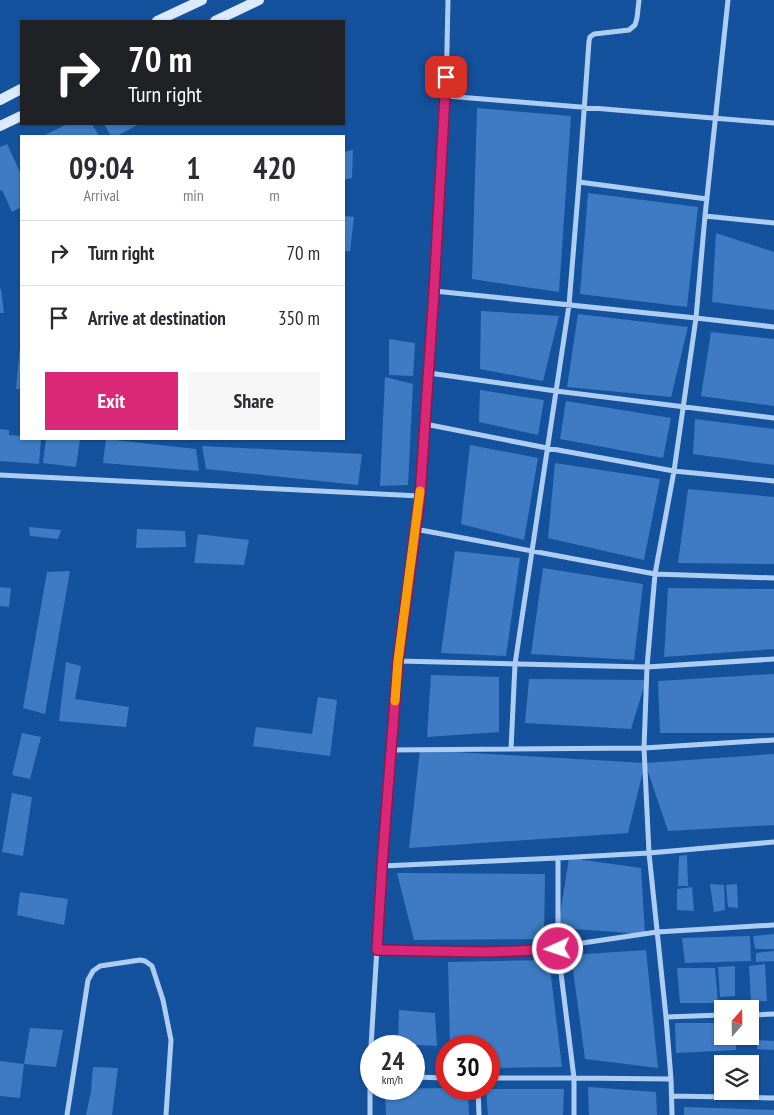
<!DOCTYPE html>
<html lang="en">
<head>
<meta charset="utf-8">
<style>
  body { margin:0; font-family:"PT Sans Narrow",sans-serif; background:#f7f7f7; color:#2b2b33; height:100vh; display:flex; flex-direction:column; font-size:19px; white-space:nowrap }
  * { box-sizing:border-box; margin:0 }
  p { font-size:16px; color:#7c7c81 }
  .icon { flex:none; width:28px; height:28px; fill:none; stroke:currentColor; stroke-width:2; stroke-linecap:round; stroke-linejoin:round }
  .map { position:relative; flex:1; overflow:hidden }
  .drawer { position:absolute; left:20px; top:135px; width:325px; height:305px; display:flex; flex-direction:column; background:#fff; border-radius:0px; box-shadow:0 1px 4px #0004 }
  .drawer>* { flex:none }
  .top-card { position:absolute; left:20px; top:20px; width:325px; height:105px; border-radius:0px; box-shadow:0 1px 4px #0004; background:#202124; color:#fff; overflow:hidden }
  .needle { width:32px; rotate:20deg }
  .fabs { position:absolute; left:714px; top:1000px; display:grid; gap:10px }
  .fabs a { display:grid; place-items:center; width:45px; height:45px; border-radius:0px; background:#fff; box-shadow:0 1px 4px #0004; font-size:25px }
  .speed { position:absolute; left:360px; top:1035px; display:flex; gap:10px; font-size:25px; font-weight:700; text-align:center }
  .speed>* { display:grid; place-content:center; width:65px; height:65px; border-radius:50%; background:#fff; box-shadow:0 1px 4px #0004; line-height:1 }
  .speed small { font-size:12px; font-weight:400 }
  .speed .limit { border:8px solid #d22; background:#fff; color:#111 }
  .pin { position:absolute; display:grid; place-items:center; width:42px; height:42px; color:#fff; margin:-21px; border-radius:10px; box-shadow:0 2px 8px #0006 }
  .me { position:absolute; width:55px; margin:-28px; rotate:267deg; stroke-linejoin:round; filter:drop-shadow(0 0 4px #0008) }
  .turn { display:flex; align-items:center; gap:18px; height:105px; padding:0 25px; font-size:22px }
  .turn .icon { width:65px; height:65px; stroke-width:2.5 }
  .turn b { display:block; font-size:35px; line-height:42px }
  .eta { display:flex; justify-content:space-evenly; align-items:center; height:85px; text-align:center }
  .eta b { font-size:30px; font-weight:600; line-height:35px }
  .primary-button { display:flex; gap:10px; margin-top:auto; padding:10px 25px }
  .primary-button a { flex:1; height:58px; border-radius:0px; background:#db2777; color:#fff; font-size:20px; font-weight:600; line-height:58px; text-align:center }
  .primary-button a+a { background:#f7f7f7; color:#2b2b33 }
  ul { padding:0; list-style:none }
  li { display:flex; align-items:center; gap:15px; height:65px; padding:0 25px; border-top:1px solid #e1e1e2 }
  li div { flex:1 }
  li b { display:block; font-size:19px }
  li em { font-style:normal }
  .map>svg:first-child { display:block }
  .building { fill:#3e7bc4 }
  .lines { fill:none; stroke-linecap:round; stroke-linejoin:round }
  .street { stroke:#adcdf3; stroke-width:5 }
  .secondary { stroke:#dceafd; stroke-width:10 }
  .route-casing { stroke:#8e194d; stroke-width:12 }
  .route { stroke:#db2777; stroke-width:9 }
  .slow { stroke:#f59e0b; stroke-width:9 }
</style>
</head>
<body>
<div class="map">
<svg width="774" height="1115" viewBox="0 0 774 1115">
  <rect width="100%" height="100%" fill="#15529d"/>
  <path class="building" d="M477,108L571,116L559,292L472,279Z
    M67,124H92L99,136H43Z
    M104,124H139L117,136H111Z
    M7,144L21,174V207L12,212L2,190L0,191V147Z
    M353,150L352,178L344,180V152Z
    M588,193L698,207L687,307L580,294Z
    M344,216L354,217L350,251H344Z
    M716,233L774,252V310L712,302Z
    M0,289H1L4,313H0Z
    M481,311L559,316L543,381L480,369Z
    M578,314L688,327L671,397L567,387Z
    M711,332L774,339V406L701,396Z
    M389,339L415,343L413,376L389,375Z
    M20,346H21V389H16Z
    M385,377L413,384L408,485L380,486Z
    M480,390L544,400L538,435L479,422Z
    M566,401L671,418L663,458L560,439Z
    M695,419L774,429V465L693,454Z
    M0,429L9,430V435L21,436V439H41L39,464L0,461Z
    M46,439H80L76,467L43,463Z
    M106,439L196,449L199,471L103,463Z
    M470,445L538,458L524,540L461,524Z
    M202,446L362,454L358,485L206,469Z
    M555,463L660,479L644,560L548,538Z
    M688,489L774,497V564L678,563Z
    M29,527L61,530L58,539L30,536Z
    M137,529L185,531L186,547L136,548Z
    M198,534L249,540L244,565L194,563Z
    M455,551L520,558L506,656L441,653Z
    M543,568L643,584L634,660L531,654Z
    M70,571L45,714L23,708L47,572Z
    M0,587L11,588L9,607L0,606Z
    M668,588L774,589V649L664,657Z
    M66,662L81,666L75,699L129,707L126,727L59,721Z
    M774,674V733H660L658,681Z
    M431,675L499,677V732L427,737Z
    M529,679L646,680L631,729L525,723Z
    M318,697L337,700L330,756L253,746L256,727L312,734Z
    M22,733L41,737L30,779L12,775Z
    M420,750L645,763L628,833L409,848Z
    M774,754V825L668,831L645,763Z
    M12,793L32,797L23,856L2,852Z
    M687,855L688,886H678L679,856Z
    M569,858L641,868L645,934L558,928Z
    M397,873L545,874L544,939L414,940Z
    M710,884L724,885L725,910L714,912Z
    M737,884L738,908L728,907L726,885Z
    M692,887L694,911L677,910V889Z
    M20,892L68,899L64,925L17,915Z
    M774,934V949H755L753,936Z
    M750,936L751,961L685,963L682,938Z
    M646,950L658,1068L585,1059L571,955Z
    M774,951V961L756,962V953Z
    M549,960L562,1067L489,1068V1046H450L448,962Z
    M765,964L767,1001H751L749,966Z
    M735,966V996L720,997L718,967Z
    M677,968H715L718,1003H680Z
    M399,1010L435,1013L437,1046L398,1044Z
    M675,1023H722V1036H736V1050L676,1053Z
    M30,1028L63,1030L56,1067L24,1064Z
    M757,1040L774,1041V1050L757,1049Z
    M0,1061L24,1064L20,1098L0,1096Z
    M93,1067L118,1068L112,1115H86L91,1091Z
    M588,1087L656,1092L657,1115H589Z
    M446,1088L468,1089L469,1115H386L385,1089Z
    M486,1089H564L563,1115H488Z
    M684,1107L774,1110V1115H684Z"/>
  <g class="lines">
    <path class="street" d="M446,96L774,123
      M579,182L707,199
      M705,216L774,223
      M434,291L696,318L774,327
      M429,373L556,391L774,418
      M425,424L547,448L674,471L774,481
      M0,475L420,496
      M415,529L655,574L774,578
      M399,661L647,667L774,659
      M511,749L515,664L569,305L579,182L589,41L590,37L594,34L629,30L635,25L637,18L639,0
      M391,750L644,748L774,740
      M558,858V949L574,1078V1115
      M382,866L558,858L649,853L774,842
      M377,950L488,952L558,949L569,945L657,932L774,925
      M750,1015L774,1014
      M666,1017L722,1015
      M371,1046L382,866L399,661L420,496L434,291L446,96L448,0
      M414,1077L446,1078
      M489,1078H574L671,1079
      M478,1089L479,1115
      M672,1096L774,1098
      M67,1115L88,980L93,971L100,966L140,960L145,961L152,966L163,1000L171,1040L166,1115
      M370,1115V1077L371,1049
      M672,1115L671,1079L666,1017L649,853L644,748L647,667L655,574L674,471L696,318L705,216L728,0"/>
    <path class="secondary" d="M157,21L202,0
      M215,21L259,0
      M0,100L21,89
      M0,126L21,116"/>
  </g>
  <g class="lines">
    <defs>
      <path id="route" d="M446,77L434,291L420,496L398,661L382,866L377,950L488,952L558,949"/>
    </defs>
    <use href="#route" class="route-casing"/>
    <use href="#route" class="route"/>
    <path class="slow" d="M395,701L398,661L420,491"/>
  </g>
</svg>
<div class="fabs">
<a><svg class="needle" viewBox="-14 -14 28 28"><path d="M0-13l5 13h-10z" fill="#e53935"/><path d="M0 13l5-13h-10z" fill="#7c7c81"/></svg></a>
<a><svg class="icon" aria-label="layers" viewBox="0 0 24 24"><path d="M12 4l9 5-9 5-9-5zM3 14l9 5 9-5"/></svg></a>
</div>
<div class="speed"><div>24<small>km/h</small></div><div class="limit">30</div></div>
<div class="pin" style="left:446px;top:77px;background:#d93025"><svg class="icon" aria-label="arrive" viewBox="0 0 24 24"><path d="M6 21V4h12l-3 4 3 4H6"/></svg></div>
<svg class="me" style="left:558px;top:949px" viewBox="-20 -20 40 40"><circle r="17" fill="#db2777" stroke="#fff" stroke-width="3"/><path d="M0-11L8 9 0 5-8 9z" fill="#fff"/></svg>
<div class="top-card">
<div class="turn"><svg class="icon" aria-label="right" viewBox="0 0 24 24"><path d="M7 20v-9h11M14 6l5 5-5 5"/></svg><div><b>70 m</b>Turn right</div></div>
</div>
<section class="drawer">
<div class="eta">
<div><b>09:04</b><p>Arrival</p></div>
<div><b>1</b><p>min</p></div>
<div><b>420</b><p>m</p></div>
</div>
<ul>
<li><svg class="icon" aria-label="right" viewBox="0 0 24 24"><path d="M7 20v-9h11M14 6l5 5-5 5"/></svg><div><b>Turn right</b></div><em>70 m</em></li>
<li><svg class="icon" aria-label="arrive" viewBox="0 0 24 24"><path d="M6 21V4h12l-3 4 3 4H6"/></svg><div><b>Arrive at destination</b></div><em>350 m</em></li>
</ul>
<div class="primary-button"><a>Exit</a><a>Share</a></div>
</section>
</div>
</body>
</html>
